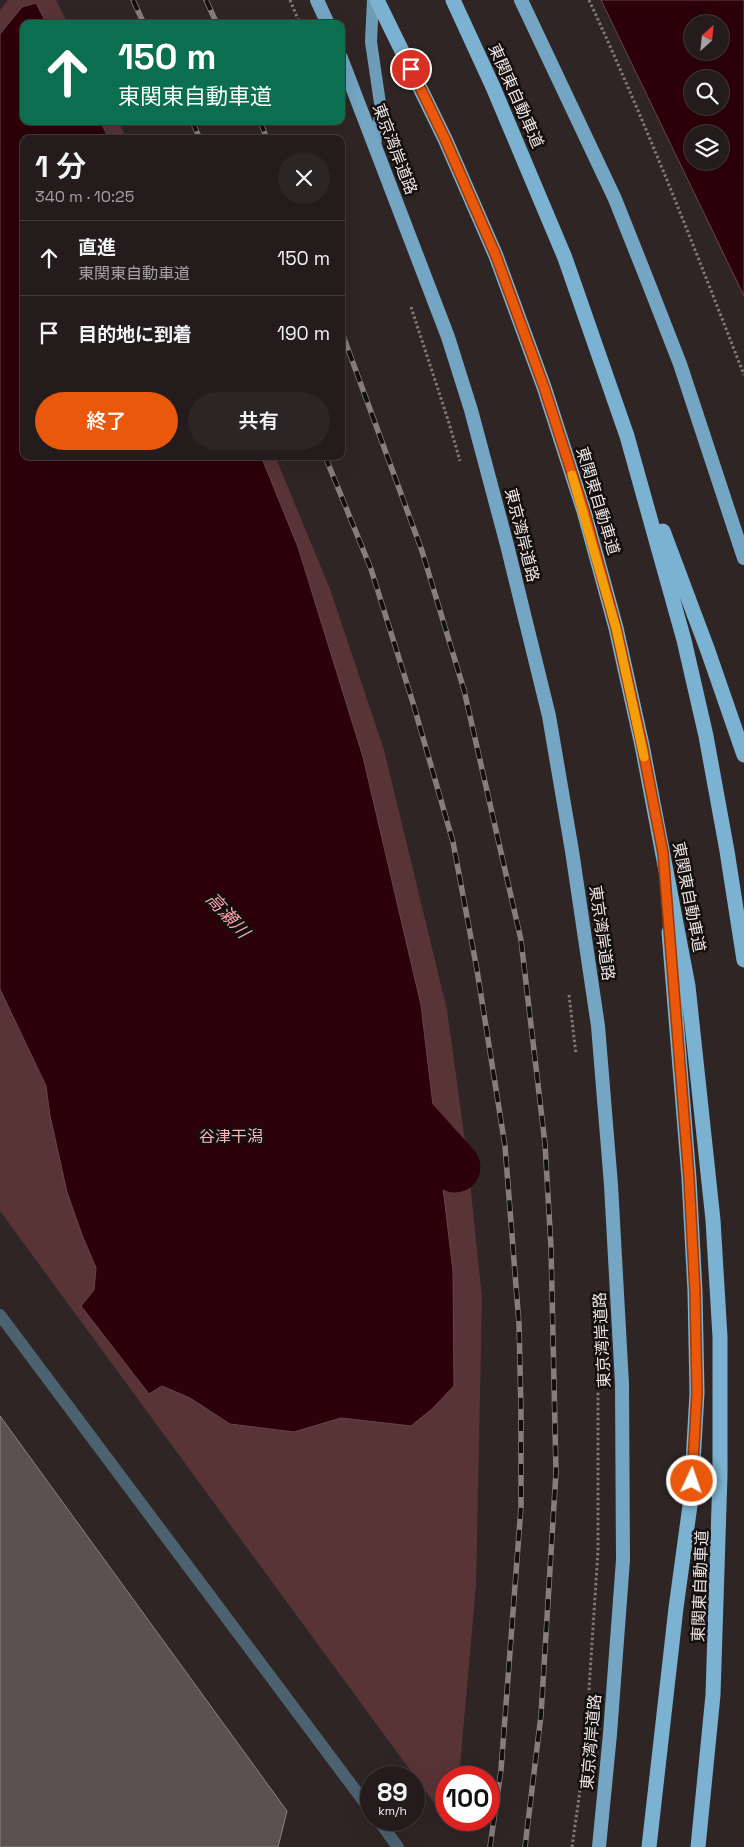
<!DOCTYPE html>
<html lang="ja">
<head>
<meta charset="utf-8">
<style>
  body { margin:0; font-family:"Space Grotesk","Noto Sans JP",sans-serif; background:#2c2525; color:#f1f3f6; height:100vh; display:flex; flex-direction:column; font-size:19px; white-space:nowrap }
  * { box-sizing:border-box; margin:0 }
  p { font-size:16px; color:#a3a1a3 }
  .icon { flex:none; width:28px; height:28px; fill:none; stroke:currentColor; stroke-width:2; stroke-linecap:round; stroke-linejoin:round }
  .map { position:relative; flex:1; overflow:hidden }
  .details { position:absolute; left:20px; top:135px; width:325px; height:325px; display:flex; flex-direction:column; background:#241c1c; border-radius:10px; box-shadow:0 5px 20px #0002,0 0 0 1px #413a3b }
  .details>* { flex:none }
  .top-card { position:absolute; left:20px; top:20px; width:325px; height:105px; border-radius:10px; box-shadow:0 5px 20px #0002,0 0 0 1px #413a3b; background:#0b6e4f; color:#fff; overflow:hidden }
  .needle { width:32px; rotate:27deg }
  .fabs { position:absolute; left:684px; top:15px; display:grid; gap:10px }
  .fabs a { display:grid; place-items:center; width:45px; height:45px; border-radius:50%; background:#241c1c; box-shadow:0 5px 20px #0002,0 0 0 1px #413a3b; font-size:25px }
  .speed { position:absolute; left:360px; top:1766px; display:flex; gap:10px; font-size:25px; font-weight:700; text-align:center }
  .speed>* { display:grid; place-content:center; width:65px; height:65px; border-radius:50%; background:#241c1c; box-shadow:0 5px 20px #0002,0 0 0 1px #413a3b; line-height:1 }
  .speed small { font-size:12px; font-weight:400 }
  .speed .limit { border:8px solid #d22; background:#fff; color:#111 }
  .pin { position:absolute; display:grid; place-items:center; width:42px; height:42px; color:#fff; margin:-21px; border:2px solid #fff; border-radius:50%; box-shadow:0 1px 5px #0007 }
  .me { position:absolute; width:55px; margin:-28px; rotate:3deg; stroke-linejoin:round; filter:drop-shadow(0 0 4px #0008) }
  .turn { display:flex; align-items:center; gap:18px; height:105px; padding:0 15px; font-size:22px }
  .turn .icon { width:65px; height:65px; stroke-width:2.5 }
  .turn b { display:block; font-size:35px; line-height:42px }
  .round { display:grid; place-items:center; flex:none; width:52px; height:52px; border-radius:26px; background:#2c2525 }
  .overview { display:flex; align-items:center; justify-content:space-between; height:85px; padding:0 15px }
  h1 { font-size:30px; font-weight:600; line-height:38px }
  .cta { display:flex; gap:10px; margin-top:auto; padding:10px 15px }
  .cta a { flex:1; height:58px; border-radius:30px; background:#ea580c; color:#fff; font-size:20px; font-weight:600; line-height:58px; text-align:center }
  .cta a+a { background:#2c2525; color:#f1f3f6 }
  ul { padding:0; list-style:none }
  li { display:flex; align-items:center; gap:15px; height:75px; padding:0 15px; border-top:1px solid #413a3b }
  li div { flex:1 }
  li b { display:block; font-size:19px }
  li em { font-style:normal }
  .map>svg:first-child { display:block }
  .green { fill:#593437 }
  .water { fill:#2d0109; stroke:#66454b; fill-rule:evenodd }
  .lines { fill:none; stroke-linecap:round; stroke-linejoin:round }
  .river { stroke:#2d0109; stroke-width:51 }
  .building { fill:#5d5050; stroke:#8f8182 }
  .path { stroke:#827878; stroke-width:3; stroke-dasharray:2.5 2.5; stroke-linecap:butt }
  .minor { stroke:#4d626f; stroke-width:12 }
  .primary { stroke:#6e9bb5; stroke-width:12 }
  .trunk { stroke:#74a6c3; stroke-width:14 }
  .motorway { stroke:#7bb2d1; stroke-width:15 }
  .rail-casing { stroke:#867d7d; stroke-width:5.5 }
  .rail { stroke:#140f0f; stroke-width:4; stroke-dasharray:11; stroke-linecap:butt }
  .route-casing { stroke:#983908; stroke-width:12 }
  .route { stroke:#ea580c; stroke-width:9 }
  .slow { stroke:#f59e0b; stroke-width:9 }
  .labels { text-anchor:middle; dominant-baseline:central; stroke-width:5; stroke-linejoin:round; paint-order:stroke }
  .street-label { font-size:16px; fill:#ece4e5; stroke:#140f0f }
  .park-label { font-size:16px; fill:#f9b3b7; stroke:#140f0f }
  .water-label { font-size:18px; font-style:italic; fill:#f9a2a8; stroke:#140f0f }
</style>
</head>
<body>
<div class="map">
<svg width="744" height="1847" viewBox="0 0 744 1847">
  <rect width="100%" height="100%" fill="#302525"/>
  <path class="green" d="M8,0H56L68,24H24V121H118L127,139H24V456H275L330,589L384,750L447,1010L468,1163L482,1298L476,1585L459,1777L446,1778V1819L0,1211V10Z"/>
  <path class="water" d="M601,0H744V296ZM692,24H720V51H692ZM692,79H720V106H692ZM692,134H720V161H692Z
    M36,3L47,24H24V121H100L109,139H24V456H261L298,547L363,757L421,1005L453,1271L454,1386L432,1409L411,1426L341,1418L294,1432L230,1424L190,1398L162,1386L149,1394L81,1306L94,1290L96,1268L82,1235L67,1192L50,1116L46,1086L0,989V34L22,7Z"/>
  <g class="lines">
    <path class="river" d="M390,1095L455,1167"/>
  </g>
  <path class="building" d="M0,1416L287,1811L278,1847H0Z"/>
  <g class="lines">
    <path class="path" d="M290,0L300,24
      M589,0C646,123 695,249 744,375
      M411,307L449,423L460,461
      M569,995L576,1054
      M587,1720L598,1551V1391
      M572,1847L582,1776"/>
    <path class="minor" d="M0,1315L371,1811
      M378,1820L398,1847"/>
    <path class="primary" d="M373,0L371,42L381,110L375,145"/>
    <path class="trunk" d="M317,0L328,24
      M521,0L615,199L648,282L680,364L744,558
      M341,58L448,337L471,410L507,545L549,716L572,851L598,1026L611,1185L622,1384L623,1560L610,1734L599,1847"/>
    <path class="motorway" d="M377,0L445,139L496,256L544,387L584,511L616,628L642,745L688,986L713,1220L720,1337V1475L713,1695L698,1847
      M453,0L493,87L565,258L627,436L684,640L706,736L727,851L744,960
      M663,531L708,651L744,755
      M649,1847L676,1608L691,1498L697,1393L695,1291L689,1178L669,932"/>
    <defs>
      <path id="rail" d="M133,0L144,24
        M206,0L217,24
        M192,121L200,139
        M260,121L267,139
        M341,330L422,551L464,690L521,940L545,1144L551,1247L556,1472L541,1715L525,1847
        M325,456L371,569L413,703L453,842L477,970L505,1146L519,1324L521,1410V1507L501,1770L490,1847"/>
    </defs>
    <use href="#rail" class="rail-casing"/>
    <use href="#rail" class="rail"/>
  </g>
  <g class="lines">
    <defs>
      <path id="route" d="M411,69L445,139L496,256L544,387L584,511L616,628L642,745L663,853L689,1178L695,1291L697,1393L692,1481"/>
    </defs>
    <use href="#route" class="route-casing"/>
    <use href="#route" class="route"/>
    <path class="slow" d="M572,475L616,628L644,757"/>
  </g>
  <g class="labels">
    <g class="street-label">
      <text transform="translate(516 96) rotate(66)">東関東自動車道</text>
      <text transform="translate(395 149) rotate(69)">東京湾岸道路</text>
      <text transform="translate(598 501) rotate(73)">東関東自動車道</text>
      <text transform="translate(522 535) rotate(76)">東京湾岸道路</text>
      <text transform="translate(689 897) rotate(79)">東関東自動車道</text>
      <text transform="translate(602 933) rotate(82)">東京湾岸道路</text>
      <text transform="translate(602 1340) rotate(-93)">東京湾岸道路</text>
      <text transform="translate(700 1586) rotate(-88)">東関東自動車道</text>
      <text transform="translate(591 1742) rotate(-85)">東京湾岸道路</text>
    </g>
    <g class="park-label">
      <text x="231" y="1136">谷津干潟</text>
    </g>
    <g class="water-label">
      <text transform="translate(228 915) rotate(48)">高瀬川</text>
    </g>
  </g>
</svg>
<div class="fabs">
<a><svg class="needle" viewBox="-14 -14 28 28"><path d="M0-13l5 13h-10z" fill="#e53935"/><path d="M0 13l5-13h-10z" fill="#a3a1a3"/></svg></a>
<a><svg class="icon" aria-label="search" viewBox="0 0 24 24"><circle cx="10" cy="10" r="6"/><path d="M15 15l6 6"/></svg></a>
<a><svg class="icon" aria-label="layers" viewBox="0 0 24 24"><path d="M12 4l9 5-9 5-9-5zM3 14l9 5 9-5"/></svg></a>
</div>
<div class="speed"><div>89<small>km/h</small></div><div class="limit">100</div></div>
<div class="pin" style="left:411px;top:69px;background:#d93025"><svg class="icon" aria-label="arrive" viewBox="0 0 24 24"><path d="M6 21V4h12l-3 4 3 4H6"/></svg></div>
<svg class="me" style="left:692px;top:1481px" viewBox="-20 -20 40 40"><circle r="17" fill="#ea580c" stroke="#fff" stroke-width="3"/><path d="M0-11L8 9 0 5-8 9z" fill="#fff"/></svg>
<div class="top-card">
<div class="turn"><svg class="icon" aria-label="ahead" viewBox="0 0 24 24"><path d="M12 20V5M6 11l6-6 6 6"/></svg><div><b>150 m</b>東関東自動車道</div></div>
</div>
<section class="details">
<div class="overview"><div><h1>1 分</h1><p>340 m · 10:25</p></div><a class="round"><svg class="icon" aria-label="close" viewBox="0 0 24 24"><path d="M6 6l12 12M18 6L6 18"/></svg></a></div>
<ul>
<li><svg class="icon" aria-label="ahead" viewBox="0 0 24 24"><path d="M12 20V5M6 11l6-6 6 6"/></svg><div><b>直進</b><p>東関東自動車道</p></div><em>150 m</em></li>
<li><svg class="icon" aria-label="arrive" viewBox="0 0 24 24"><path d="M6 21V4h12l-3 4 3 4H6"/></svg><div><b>目的地に到着</b></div><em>190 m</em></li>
</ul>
<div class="cta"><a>終了</a><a>共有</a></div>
</section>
</div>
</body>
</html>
